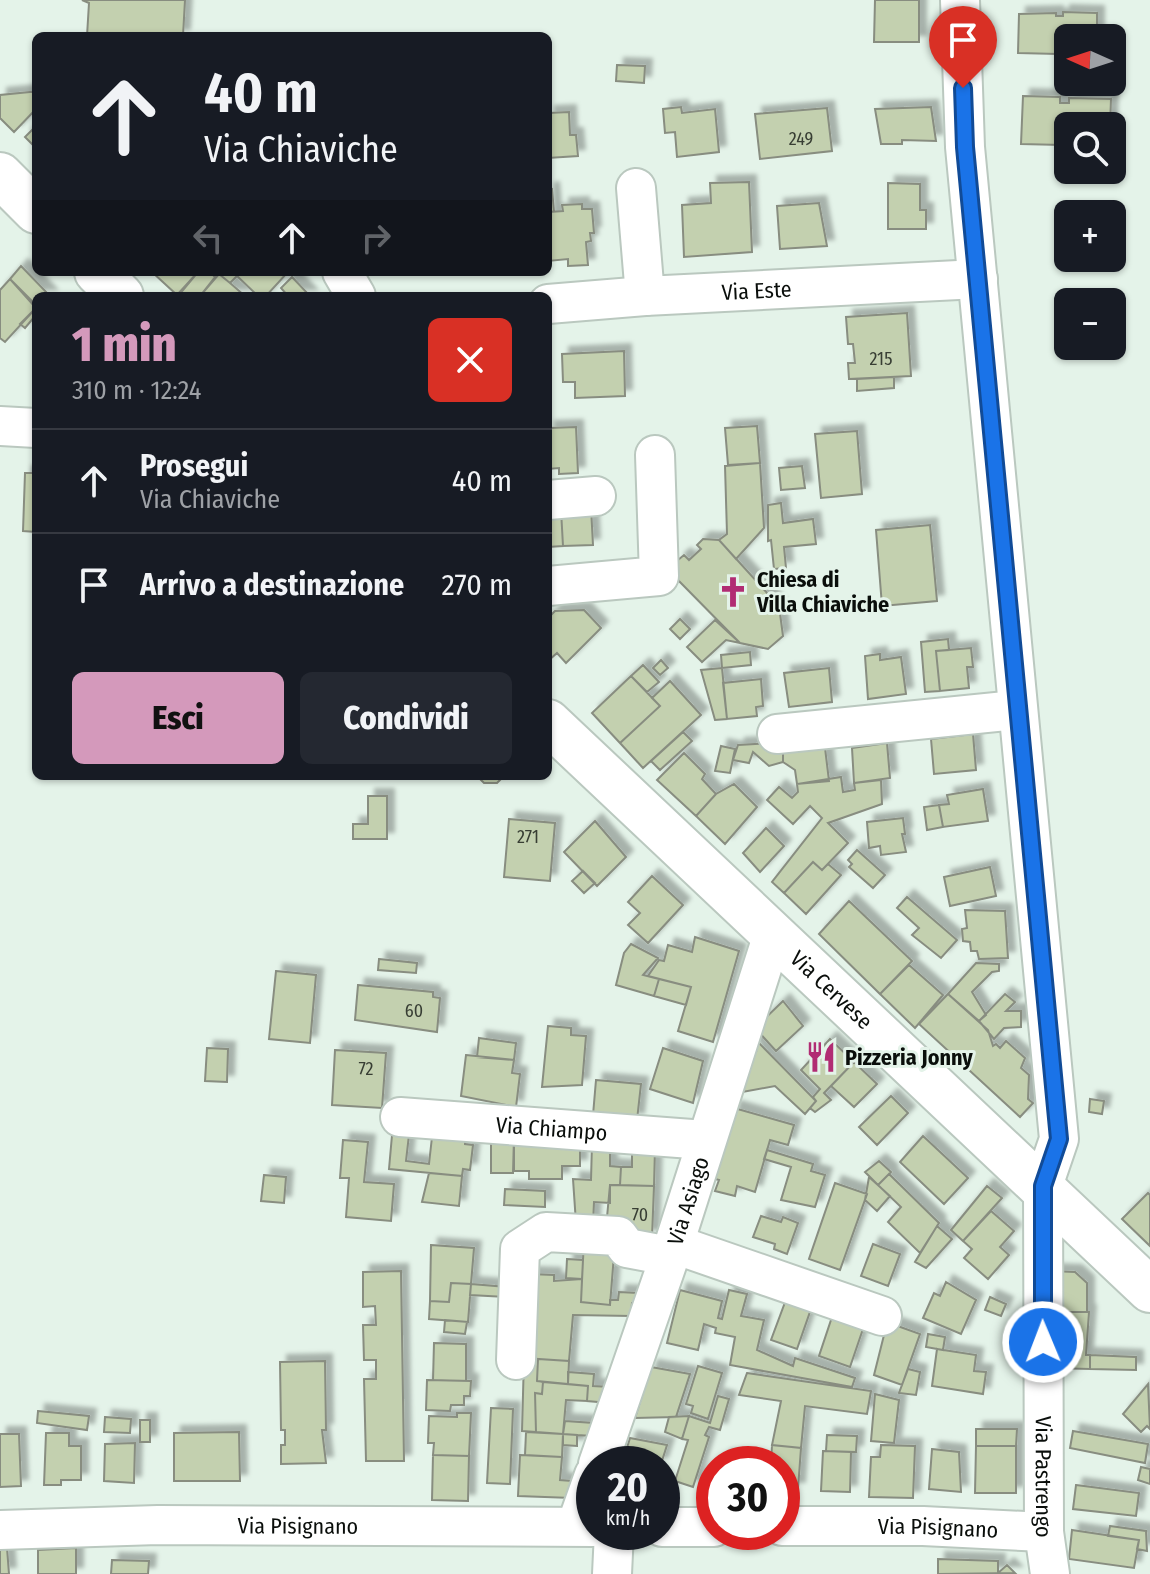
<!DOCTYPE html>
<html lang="it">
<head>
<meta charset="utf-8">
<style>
  body { margin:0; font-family:"Fira Sans Condensed",sans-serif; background:#242831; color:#f1f3f6; height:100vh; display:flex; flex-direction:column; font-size:30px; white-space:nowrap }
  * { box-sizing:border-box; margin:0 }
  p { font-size:26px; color:#9ea1a6 }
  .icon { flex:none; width:44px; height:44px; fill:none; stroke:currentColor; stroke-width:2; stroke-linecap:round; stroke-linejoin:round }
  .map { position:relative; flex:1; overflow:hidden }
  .drawer { position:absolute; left:32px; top:292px; width:520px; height:488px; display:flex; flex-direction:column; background:#171b24; border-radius:12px; box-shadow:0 2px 6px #0004 }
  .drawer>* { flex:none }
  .banner { position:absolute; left:32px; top:32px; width:520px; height:244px; border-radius:12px; box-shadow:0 2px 6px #0004; background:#171b24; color:#f1f3f6; overflow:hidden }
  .needle { width:52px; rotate:273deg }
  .controls { position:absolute; left:1054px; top:24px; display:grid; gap:16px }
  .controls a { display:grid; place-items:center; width:72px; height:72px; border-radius:12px; background:#171b24; box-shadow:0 2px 6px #0004; font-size:40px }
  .speed { position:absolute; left:576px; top:1446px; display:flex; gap:16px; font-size:40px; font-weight:700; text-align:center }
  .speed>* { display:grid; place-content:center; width:104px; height:104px; border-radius:50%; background:#171b24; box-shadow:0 2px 6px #0004; line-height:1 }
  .speed small { font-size:20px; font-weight:400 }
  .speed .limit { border:12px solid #d22; background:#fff; color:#111 }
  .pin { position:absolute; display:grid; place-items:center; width:68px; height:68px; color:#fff; margin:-82px -34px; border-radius:50% 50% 50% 0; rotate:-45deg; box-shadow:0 0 8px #0007 }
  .pin .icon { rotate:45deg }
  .me { position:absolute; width:88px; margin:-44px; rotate:359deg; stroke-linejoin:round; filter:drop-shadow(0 0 6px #0008) }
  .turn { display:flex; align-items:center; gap:28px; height:168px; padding:0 40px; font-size:36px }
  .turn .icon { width:104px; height:104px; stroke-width:2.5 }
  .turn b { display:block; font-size:56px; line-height:68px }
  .lanes { display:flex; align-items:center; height:76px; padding:0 40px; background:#0003; justify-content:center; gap:40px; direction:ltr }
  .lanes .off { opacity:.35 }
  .round { display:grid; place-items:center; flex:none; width:84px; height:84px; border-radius:12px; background:#242831 }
  .head { display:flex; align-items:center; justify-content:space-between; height:136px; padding:0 40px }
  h1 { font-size:48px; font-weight:800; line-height:60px; color:#d499bb }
  .button { display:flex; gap:16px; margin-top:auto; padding:16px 40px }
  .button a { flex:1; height:92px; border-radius:12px; background:#d499bb; color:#111; font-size:32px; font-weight:800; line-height:92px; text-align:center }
  .button a+a { background:#242831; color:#f1f3f6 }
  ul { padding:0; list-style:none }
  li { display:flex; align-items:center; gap:24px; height:104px; padding:0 40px; border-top:2px solid #363941 }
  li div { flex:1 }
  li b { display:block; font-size:30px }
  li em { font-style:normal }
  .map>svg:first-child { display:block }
  .building { fill:#c3d0af; stroke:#888d80; stroke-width:2; filter:url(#shadow) }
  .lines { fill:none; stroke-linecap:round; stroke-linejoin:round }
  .minor-casing { stroke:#bac8bf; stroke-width:42 }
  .major-casing { stroke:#bac8bf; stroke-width:48 }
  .minor { stroke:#fff; stroke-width:38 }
  .major { stroke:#fff; stroke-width:44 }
  .route-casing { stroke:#114b97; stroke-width:20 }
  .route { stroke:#1a73e8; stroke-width:14 }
  .labels { text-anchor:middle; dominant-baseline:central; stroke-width:6; stroke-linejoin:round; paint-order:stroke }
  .number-label { font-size:18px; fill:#383e34 }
  .street-label { font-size:22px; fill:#0a0e0b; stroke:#e4f3e9 }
  .poi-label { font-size:22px; font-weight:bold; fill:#0a0e0b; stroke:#e4f3e9; text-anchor:start }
</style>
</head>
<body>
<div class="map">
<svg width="1150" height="1574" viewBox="0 0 1150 1574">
  <defs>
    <filter id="shadow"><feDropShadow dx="7" dy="-7" stdDeviation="2" flood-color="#0004"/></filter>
  </defs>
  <rect width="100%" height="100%" fill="#e4f3e9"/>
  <path class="building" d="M82,0H185L183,36H87L89,3Z
    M875,0H919V42H874Z
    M1063,12L1097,13V38H1068V51L1058,49V54L1018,53L1019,14L1056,13V16H1063Z
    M617,65L645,66L644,83L616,81Z
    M30,92H36V109L14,132L0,118V95Z
    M1023,96L1060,97V103H1069V98L1111,99L1110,126H1068V140H1063L1062,145L1021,144Z
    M681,107L682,113L715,109L719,152L677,157L675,132L665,133L663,109Z
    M931,107L936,141L902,140V144H881L875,109Z
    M827,108L832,151L760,159L755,114Z
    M569,112L570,135H576L578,156L548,158V113Z
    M36,126V144L34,146L25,137Z
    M749,182L752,252L684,257L682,205L711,203L710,183Z
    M888,183L920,184V210H926V229H888Z
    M552,189L554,212H548V190Z
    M819,203L827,246L780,249L777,206Z
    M582,204V209H592L594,233H590L591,241L586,242L588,265L568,266V259L548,261V212L563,211L562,205Z
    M21,266L50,296H36V305L10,279Z
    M152,272H198L177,295Z
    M198,272H210L215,277L200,296H178Z
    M241,272H288L266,296H258L237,276L230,283L219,274Z
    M219,274L230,283L245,296H200Z
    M292,277L310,296H288L281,288Z
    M10,279L36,308L5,342L0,338V290Z
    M36,308V315L25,328L20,324Z
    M907,313L911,376L849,379L848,363H855L853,344H848L846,317Z
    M624,351L625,396L575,398V382H563L562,354Z
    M894,377V388L857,391V379Z
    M757,426L760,463L728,465L725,428Z
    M576,427L578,473L559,474V468L548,469V428Z
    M857,431L862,494L821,498L815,434Z
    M760,463L764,528L736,559L719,540L727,534L725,466Z
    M802,466L805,488L781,490L779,468Z
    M25,473H36V532L23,531Z
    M781,503L783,523L813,519L816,544L784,547L786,568L774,569L771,540L768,541V505Z
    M591,508L593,545L563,546L561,510Z
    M561,510L563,546L548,547V511Z
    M930,525L937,601L882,606L876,530Z
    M703,539L719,540L779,606L783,636L768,649L740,643L677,579L678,560L684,555L689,560L701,549L697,545Z
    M584,610L601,628L566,663L557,653L548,661V618L555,611Z
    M680,619L690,629L680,639L670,629Z
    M715,620L740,643L726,640L702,662L687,647Z
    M948,639L949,650L936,651L940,691L925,692L921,642Z
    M971,648L973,667H967L969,688L940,691L936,651Z
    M750,652L751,665L722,668L721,655Z
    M880,654V660L901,657L906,694L868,699L865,656Z
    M661,660L668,668L660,675L653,668Z
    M643,665L659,682L647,692L631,676Z
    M722,668L727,719L715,720L701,670Z
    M829,668L832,702L789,707L784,673Z
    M631,676L660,706L620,743L592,713Z
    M761,679L763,706L756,707L757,716L727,719L723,683Z
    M670,681L701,715L643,768L620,743L660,706L652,698Z
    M683,732L692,741L660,770L651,761Z
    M973,734L976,770L934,774L931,739Z
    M774,743L783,752V762L769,766L753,752L749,763L733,760L738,745Z
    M887,743L890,778L854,783L852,748Z
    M721,746L735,749L730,773L715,771Z
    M825,748L829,781L797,784L795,770L783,762V752Z
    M684,753L705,774L702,779L716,794L696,816L657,780Z
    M477,776H504L497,783H484Z
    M841,777L843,792L855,790L854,783L881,780L882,804L828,823L848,843L822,870L813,862L784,893L772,882L822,818L810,806L793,824L767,800L779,787L792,798L798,792L797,784Z
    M734,784L757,807L725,844L696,816L716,794Z
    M983,789L988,821L943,827L939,805L949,804L947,795Z
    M368,796H387V839H353V824H368Z
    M939,805L943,827L927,830L924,807Z
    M903,818L905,834H902L906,852L881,855L880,846L869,848L867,822Z
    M509,819L555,823L550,881L504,877Z
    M595,821L626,857L597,886L564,852Z
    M766,828L784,846L760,872L743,853Z
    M857,850L885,875L873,888L849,867L852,864L848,860Z
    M813,862L822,870L828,864L841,875L806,914L784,893Z
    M990,867L996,896L950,906L944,877Z
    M583,871L595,883L584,893L572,881Z
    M652,876L683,905L648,943L628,925L640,913L628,902Z
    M907,897L957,940L941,958L912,935L919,928L897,908Z
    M849,901L912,961L880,994L819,934Z
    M965,910L1005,911L1008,958L979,959L977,951H971L970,942L963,941L962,929L967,928Z
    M695,937L739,951L713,1042L678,1031L691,987L648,976L659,960L664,961L668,945L692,952Z
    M631,944L658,958L643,975L659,979L654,996L616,985L624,953Z
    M379,959L417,963L416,973L378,970Z
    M976,963L999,964V971L992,972L972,992L986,1015L979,1021L948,994Z
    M909,965L943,995L915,1028L880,994Z
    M276,971L316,975L310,1043L269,1039Z
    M659,979L691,987L686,1005L654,996Z
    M358,985L433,992V997L440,998L437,1032L355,1020Z
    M948,994L988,1030L993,1046L996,1044L1000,1048L1006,1041L1025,1058L1021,1068L1029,1075L1028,1099L1033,1103L1020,1117L919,1024Z
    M1005,994L1015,1002L1006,1011H1021V1027L1004,1028L994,1039L979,1021Z
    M783,1001L803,1026L776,1051L755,1028Z
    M548,1026L571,1028V1035L586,1036L582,1085L542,1087Z
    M479,1038L516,1043L514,1060L477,1057Z
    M755,1039L816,1101L805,1114L775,1086L737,1093L748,1058L756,1051L749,1045Z
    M830,1039L854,1062L824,1093L831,1100L815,1112L810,1108L816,1101L813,1097L820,1089L801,1070Z
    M207,1048L228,1049L227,1082L205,1081Z
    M663,1048L703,1061L693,1103L650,1089Z
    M335,1050L386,1053L382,1108L332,1105Z
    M466,1055L514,1060L512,1073L520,1074L516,1107L461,1096Z
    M854,1062L877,1084L854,1107L831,1086Z
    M596,1080L641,1084L637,1120L593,1115Z
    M891,1096L908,1113L877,1145L859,1127Z
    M1090,1099L1104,1101L1102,1114L1089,1112Z
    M734,1108L794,1125L788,1145L770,1140L755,1192L737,1186L735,1196L715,1191L719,1180L715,1179Z
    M393,1124L410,1126L406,1161L429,1164L432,1137L465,1141V1144L473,1145L470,1170L463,1169L462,1176L389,1169Z
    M923,1136L968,1178L944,1204L900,1162Z
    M491,1137H514L513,1173H491Z
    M514,1137L580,1144V1166H562V1179H529V1171H514Z
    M343,1140L368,1142L364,1182L394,1184L391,1221L346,1217L349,1178H340Z
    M592,1143L610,1144V1166L621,1167L620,1185H610V1203L594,1202L593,1224L576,1223L573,1179L591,1180Z
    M632,1147L655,1148L654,1186L620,1185L621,1167H632Z
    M767,1150L813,1164L811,1171L825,1175L815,1207L781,1200L791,1167L764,1159Z
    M879,1161L891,1172L878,1185L865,1172Z
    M429,1173L462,1176L459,1206L422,1202Z
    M889,1174L939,1223L920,1253L888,1222L901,1207L878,1185Z
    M264,1175L286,1177L284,1203L261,1201Z
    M869,1177L890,1196L877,1211L865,1200Z
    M835,1183L867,1194L840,1270L809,1259Z
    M610,1185L654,1186L652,1237L606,1228Z
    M987,1186L1002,1198L963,1241L951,1230Z
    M505,1189L545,1191V1207L504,1205Z
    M1148,1193L1150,1195V1246L1122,1219Z
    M991,1211L1014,1231L1000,1247L1009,1255L988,1279L964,1258L972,1249L963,1241Z
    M761,1216L781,1222L783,1217L798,1223L787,1254L774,1249L775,1244L753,1237Z
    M937,1226L952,1239L926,1268L915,1262Z
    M584,1239L615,1242L610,1305L581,1302Z
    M873,1244L900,1254L888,1286L861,1276Z
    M431,1245L474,1248L471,1284L451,1283L449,1302L430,1301Z
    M567,1259L583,1260L582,1279L566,1278Z
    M401,1271L404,1461H366L364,1379H376V1360H364L363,1325H376L375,1306L363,1307V1272Z
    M1051,1271L1075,1272L1087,1283V1312H1051Z
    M530,1274L554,1275V1281L582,1279L581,1302L610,1305V1300H618L619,1292L638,1293V1303H632L631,1316L573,1315L569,1361L524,1358Z
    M946,1282L976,1300L961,1334L923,1318L934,1293L940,1296Z
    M451,1283L471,1284L468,1322L429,1319L430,1301L449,1302Z
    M471,1284L507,1287L506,1297L470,1295Z
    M680,1290L722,1301L718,1318L722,1319L729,1290L747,1294L741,1316L764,1320L757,1350L793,1366L795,1358L855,1378L852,1387L730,1365L735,1337L715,1333L716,1328L704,1324L698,1350L667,1343Z
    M787,1297L812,1306L797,1349L771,1340Z
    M990,1297L1006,1304L1001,1316L985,1310Z
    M1051,1312H1089L1086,1355H1090V1369L1051,1368Z
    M833,1314L865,1323L850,1367L819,1356Z
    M445,1320L467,1322L465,1334L444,1332Z
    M892,1324L920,1334L902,1385L874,1375L885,1331Z
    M928,1334L945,1337L943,1350L926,1347Z
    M434,1343L466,1344V1381L433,1380Z
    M937,1349L976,1355L974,1371L986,1372L983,1394L932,1386Z
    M1090,1355L1136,1357V1370L1090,1369Z
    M524,1358L538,1359L537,1381L543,1382L542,1394L535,1393L536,1432L522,1431Z
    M538,1359L569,1361L568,1384L537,1381Z
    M325,1361L326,1430H322L326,1463L281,1464V1445H285V1430H281L280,1362Z
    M698,1366L722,1373L708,1419L691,1413L693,1406L686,1404Z
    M651,1367L690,1374L676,1417L635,1418Z
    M908,1369L920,1372L916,1395L899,1393Z
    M568,1372L594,1374L593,1386L611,1387L609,1403L587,1401L588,1386L568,1384Z
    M747,1373L871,1391L867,1414L805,1406L801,1448L772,1445L781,1401L739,1395Z
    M427,1380L471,1381L470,1396H464V1405H451L450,1411L426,1410Z
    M543,1382L588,1386L587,1401L566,1400L563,1434L536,1432L535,1393L542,1394Z
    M1148,1384L1150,1429L1147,1426L1141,1432L1123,1414Z
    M875,1394L899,1400L894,1443L871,1441Z
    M718,1396L729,1399L720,1430L709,1427L705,1435L709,1437L693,1487L675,1481L688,1440L682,1439L689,1416L710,1423Z
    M491,1408L513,1409L510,1484L487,1483Z
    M38,1411L89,1416L87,1430L37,1423Z
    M457,1413H471L469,1456L433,1455L434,1443H428L429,1416L457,1417Z
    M689,1416L682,1439L665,1432L669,1417Z
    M105,1417L131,1419L130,1433L104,1432Z
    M140,1420H150V1442H140Z
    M565,1421L594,1423L592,1436L563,1434Z
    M976,1429H1017L1016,1446H976Z
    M1073,1431L1148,1444L1145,1463L1070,1448Z
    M239,1432L240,1481H174V1433Z
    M526,1432L563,1434L562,1457L525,1455Z
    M46,1433H69V1446H81V1480H61V1485H44Z
    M0,1434H19L21,1486L0,1487Z
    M563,1434L577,1435V1446L563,1445Z
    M827,1435L857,1436L856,1452L826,1451Z
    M630,1438L667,1445L661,1464H622Z
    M135,1443L134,1483L104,1481L105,1444Z
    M772,1445L801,1448L798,1489L782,1488V1464H771Z
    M881,1445L915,1446L913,1498L869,1497L871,1457H880Z
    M976,1446H1016V1493H975Z
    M932,1449L959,1452L961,1492L929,1489Z
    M823,1451L851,1452L850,1492L821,1491Z
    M433,1455L469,1456L468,1501L432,1500Z
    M520,1455L562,1457L560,1480L586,1482L572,1498L518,1496Z
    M724,1457L750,1458V1464H724Z
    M1141,1467L1150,1469V1484L1138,1480Z
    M1076,1485L1139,1493L1136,1516L1073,1509Z
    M1110,1526L1146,1531L1147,1551L1137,1549L1139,1540L1108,1536Z
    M1072,1530L1139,1540L1134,1568L1069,1559Z
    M7,1548L9,1574H0V1549Z
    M76,1548V1574H38V1550Z
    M938,1559L998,1561V1573L1007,1565L1015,1573L938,1574Z
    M112,1560L149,1561L148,1574H111Z"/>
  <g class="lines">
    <defs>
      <g id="minor">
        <path id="s1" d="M960,0L965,147L1059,1139L1043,1186L1044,1532L1050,1574"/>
        <path id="s2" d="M636,188L645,296L978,279"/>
        <path d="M342,272L356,296"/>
        <path d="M548,304L645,296"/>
        <path d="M0,426L36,428"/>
        <path d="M548,500L596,496"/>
        <path d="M548,586L659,576L655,455"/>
        <path d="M777,734L1016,710"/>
        <path id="s3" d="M400,1117L705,1140"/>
        <path d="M674,1244L882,1316"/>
        <path d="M516,1360L520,1249L546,1232L618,1236L627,1248L669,1256"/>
        <path id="s4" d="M598,1464L674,1244L772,937"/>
        <path d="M576,1526L594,1475"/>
        <path id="s5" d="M782,1526H923L1044,1532"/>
        <path d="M662,1527H714"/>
        <path id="s6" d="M0,1530L158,1525L594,1527"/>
        <path d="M612,1574L614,1532"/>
      </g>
      <g id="major">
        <path d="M0,175L36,211"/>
        <path d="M97,272L121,296"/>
        <path id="s7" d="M548,722L1150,1290"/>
      </g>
    </defs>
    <use href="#minor" class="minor-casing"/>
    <use href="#major" class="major-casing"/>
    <use href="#minor" class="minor"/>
    <use href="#major" class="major"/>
  </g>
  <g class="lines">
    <defs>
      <path id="route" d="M963,88L965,147L1059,1139L1043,1186V1342"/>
    </defs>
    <use href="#route" class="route-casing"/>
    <use href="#route" class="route"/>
  </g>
  <defs>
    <symbol id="church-bare" viewBox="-9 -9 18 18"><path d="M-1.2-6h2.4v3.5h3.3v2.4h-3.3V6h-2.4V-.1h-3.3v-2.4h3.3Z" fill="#b12c73" stroke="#e4f3e9" stroke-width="2.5" paint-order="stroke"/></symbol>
    <symbol id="restaurant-bare" viewBox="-9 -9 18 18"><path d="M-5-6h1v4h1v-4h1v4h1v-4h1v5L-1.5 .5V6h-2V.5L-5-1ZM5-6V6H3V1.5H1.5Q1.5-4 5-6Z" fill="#b12c73" stroke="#e4f3e9" stroke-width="2.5" paint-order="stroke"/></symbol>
  </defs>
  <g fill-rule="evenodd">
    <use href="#church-bare" x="711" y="570" width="44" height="44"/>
    <use href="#restaurant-bare" x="799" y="1035" width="44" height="44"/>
  </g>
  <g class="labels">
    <g class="number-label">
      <text x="801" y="139">249</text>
      <text x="881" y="359">215</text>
      <text x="528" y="837">271</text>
      <text x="414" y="1011">60</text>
      <text x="366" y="1069">72</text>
      <text x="640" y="1215">70</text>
    </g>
    <g class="street-label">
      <text stroke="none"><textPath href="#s2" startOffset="220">Via Este</textPath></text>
      <text stroke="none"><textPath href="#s7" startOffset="390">Via Cervese</textPath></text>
      <text stroke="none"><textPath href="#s3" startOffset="152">Via Chiampo</textPath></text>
      <text stroke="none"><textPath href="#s4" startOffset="278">Via Asiago</textPath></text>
      <text stroke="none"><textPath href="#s1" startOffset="1484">Via Pastrengo</textPath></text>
      <text stroke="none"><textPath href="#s6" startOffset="298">Via Pisignano</textPath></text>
      <text stroke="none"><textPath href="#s5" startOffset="156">Via Pisignano</textPath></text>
    </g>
    <g class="poi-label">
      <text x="757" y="579">Chiesa di<tspan x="757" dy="25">Villa Chiaviche</tspan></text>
      <text x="845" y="1057">Pizzeria Jonny</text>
    </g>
  </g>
</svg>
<div class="controls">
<a><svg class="needle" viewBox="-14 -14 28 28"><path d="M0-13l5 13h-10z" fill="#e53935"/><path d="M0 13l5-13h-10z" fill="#9ea1a6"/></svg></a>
<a><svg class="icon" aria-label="search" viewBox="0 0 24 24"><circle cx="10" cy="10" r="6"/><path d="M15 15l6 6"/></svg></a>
<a>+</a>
<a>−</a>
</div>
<div class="speed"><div>20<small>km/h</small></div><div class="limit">30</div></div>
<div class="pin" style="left:963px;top:88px;background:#d93025"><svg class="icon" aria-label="arrive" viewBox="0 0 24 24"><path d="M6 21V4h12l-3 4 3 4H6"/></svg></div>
<svg class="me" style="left:1043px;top:1342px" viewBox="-20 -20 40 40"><circle r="17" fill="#1a73e8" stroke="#fff" stroke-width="3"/><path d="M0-11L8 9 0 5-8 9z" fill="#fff"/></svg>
<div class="banner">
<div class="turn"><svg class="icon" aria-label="ahead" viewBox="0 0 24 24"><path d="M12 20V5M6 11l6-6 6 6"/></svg><div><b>40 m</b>Via Chiaviche</div></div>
<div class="lanes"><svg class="icon off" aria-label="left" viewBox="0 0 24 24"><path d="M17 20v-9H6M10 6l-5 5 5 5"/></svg><svg class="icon" aria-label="ahead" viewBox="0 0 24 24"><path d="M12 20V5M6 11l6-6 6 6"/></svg><svg class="icon off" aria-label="right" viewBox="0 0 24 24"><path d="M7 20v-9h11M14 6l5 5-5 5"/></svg></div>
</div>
<section class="drawer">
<div class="head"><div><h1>1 min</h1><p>310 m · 12:24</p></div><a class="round" style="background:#d93025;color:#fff"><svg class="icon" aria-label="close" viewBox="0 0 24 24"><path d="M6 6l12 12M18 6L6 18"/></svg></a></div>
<ul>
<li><svg class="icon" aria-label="ahead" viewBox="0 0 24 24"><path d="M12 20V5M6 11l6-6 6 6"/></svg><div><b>Prosegui</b><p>Via Chiaviche</p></div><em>40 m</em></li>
<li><svg class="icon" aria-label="arrive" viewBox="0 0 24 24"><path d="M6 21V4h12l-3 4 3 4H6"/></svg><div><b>Arrivo a destinazione</b></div><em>270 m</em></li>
</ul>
<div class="button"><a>Esci</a><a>Condividi</a></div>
</section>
</div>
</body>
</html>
